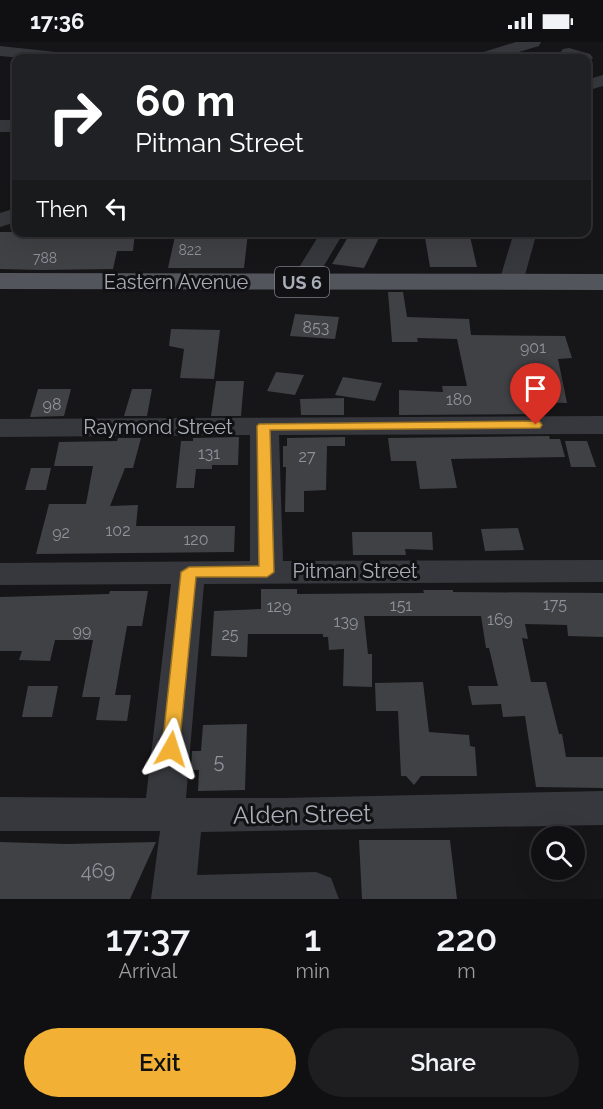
<!DOCTYPE html>
<html lang="en">
<head>
<meta charset="utf-8">
<style>
  body { margin:0; font-family:Raleway,sans-serif; background:#1e1e20; color:#f1f3f6; height:100vh; display:flex; flex-direction:column; font-size:22px; white-space:nowrap }
  * { box-sizing:border-box; margin:0 }
  p { font-size:20px; color:#9c9d9f }
  .icon { flex:none; width:33px; height:33px; fill:none; stroke:currentColor; stroke-width:2; stroke-linecap:round; stroke-linejoin:round }
  .map { position:relative; height:857px; overflow:hidden }
  .panel { display:flex; flex-direction:column; background:#101012; flex:1 }
  .panel>* { flex:none }
  .top-card { position:absolute; left:12px; top:12px; width:579px; height:183px; border-radius:12px; box-shadow:0 6px 24px #0002,0 0 0 2px #303032; background:#202124; color:#fff; overflow:hidden }
  .controls { position:absolute; left:531px; top:784px; display:grid; gap:12px }
  .controls a { display:grid; place-items:center; width:54px; height:54px; border-radius:50%; background:#101012; box-shadow:0 6px 24px #0002,0 0 0 2px #303032; font-size:30px }
  .pin { position:absolute; display:grid; place-items:center; width:51px; height:51px; color:#fff; margin:-62px -26px; border-radius:50% 50% 50% 0; rotate:-45deg; box-shadow:0 0 6px #0007 }
  .pin .icon { rotate:45deg }
  .me { position:absolute; width:66px; margin:-33px; rotate:6deg; stroke-linejoin:round; filter:drop-shadow(0 0 4px #0008) }
  .turn { display:flex; align-items:center; gap:21px; height:126px; padding:0 24px; font-size:27px }
  .turn .icon { width:78px; height:78px; stroke-width:2.5 }
  .turn b { display:block; font-size:42px; line-height:51px }
  .then { display:flex; align-items:center; height:57px; padding:0 24px; background:#0003; gap:12px; font-size:22px }
  .eta { display:flex; justify-content:space-evenly; align-items:center; height:102px; text-align:center }
  .eta b { font-size:36px; font-weight:600; line-height:42px }
  .button { display:flex; gap:12px; margin-top:auto; padding:12px 24px }
  .button a { flex:1; height:69px; border-radius:36px; background:#f2b134; color:#111; font-size:24px; font-weight:600; line-height:69px; text-align:center }
  .button a+a { background:#1e1e20; color:#f1f3f6 }
  .status { display:flex; justify-content:space-between; align-items:center; height:42px; padding:0 30px; background:#101012; direction:ltr }
  .status svg { height:16px; fill:currentColor }
  .map>svg:first-child { display:block }
  .building { fill:#404145 }
  .lines { fill:none; stroke-linecap:round; stroke-linejoin:round }
  .minor { fill:#37383d; fill-rule:evenodd }
  .major { fill:#53555c; fill-rule:evenodd }
  .route { fill:#f2b134; stroke:#9d7322; stroke-width:1.5 }
  .labels { text-anchor:middle; dominant-baseline:central; stroke-width:6; stroke-linejoin:round; paint-order:stroke }
  .far-number-label { font-size:14px; fill:#8e929b }
  .number-label { font-size:16px; fill:#8e929b }
  .shield { fill:#111113; stroke:#7b7e86; stroke-width:1.5 }
  .shield-label { font-size:18px; font-weight:bold; fill:#a8adb8 }
  .street-label { font-size:20px; fill:#a8adb8; stroke:#111113 }
  .near-number-label { font-size:20px; fill:#8e929b }
  .near-street-label { font-size:24px; fill:#a8adb8; stroke:#111113 }
</style>
</head>
<body>
<div class="status"><b>17:36</b><svg viewBox="0 0 49 12"><path d="M0 12V9h3v3zM5 12V6h3v6zM10 12V3h3v9zM15 12V0h3v12zM26 1h20v11H26zM47 4h2v5h-2z"/></svg></div>
<div class="map">
<svg width="603" height="857" viewBox="0 0 603 857">
  <rect width="100%" height="100%" fill="#161618"/>
  <path class="building" d="M0,190H135L133,209H117L113,227L41,228L0,227Z
    M176,190L248,191L244,226H168Z
    M351,190H382L364,226L332,222Z
    M424,190H469L477,225H430Z
    M388,250H403L407,275L469,277L471,293L565,294L572,316L558,317L567,361L537,360L541,372L399,373V348L443,350L442,344H467L457,297L417,296L418,300H392Z
    M295,272L339,275L335,297L290,294Z
    M171,287L220,288L214,337L180,336L184,307L169,304Z
    M276,330L304,333L295,353L267,349Z
    M343,335L382,341L375,359L335,353Z
    M216,339H244L241,374H211Z
    M38,347H71L64,374L30,375Z
    M132,347H152L147,374H124Z
    M344,356V373H301L300,357Z
    M549,394L550,397H560L565,415L451,417L457,446L420,447L416,419H391L388,396Z
    M239,395L238,423H212V427H196L194,446H176L181,399H193V396Z
    M345,395V404H327L326,448L304,449V470H285L286,425H283V404H287V396Z
    M118,396H141L133,426H125L110,464L138,463L136,484H235L234,510L36,512L49,462H86L93,424H54L59,400L117,399Z
    M565,399H587L596,425H571Z
    M31,426H51L46,448H25Z
    M518,486L524,508L485,509L481,487Z
    M352,490H432L433,508L405,507L406,513H353Z
    M261,547H297V552L424,551L423,548H453V550L603,551V595L568,594L567,583L525,582L528,597L522,596L531,640H546L559,692H562L566,715H603V746L536,745L525,674L503,675L501,662L472,663L468,644H498L489,606H486L481,574H364L368,612H372V645L343,644L344,607L329,608L328,595H323V592H248L247,615L211,614L214,569L261,567Z
    M110,549H148L142,584H127L115,653H131L127,679L96,678L100,655H82L93,598H55L50,619L19,618L22,609H0V555L109,552Z
    M423,640L429,690L469,693L470,704L475,705L477,734H421L414,743L406,734H401L398,669H376L375,641Z
    M28,644H58L52,675H22Z
    M247,682L245,748L198,749L199,728H191L192,709H201L203,683Z
    M359,798H450L457,857H362Z
    M0,800L66,802L156,800L130,857H0Z"/>
  <g class="lines">
    <path class="minor" d="M516,0H541L539,4L499,16H474L477,12Z
      M0,4L65,11L71,12L74,16H22L0,14Z
      M569,6L590,12L593,16L586,21V16L563,15L560,11L563,7Z
      M603,33V44L586,49V38Z
      M0,78H16V90H0Z
      M16,166V180L0,185V171Z
      M321,190H344L322,227L316,245L307,247L298,245L295,240L298,227Z
      M514,190H537L523,240L520,245L511,247L502,245L499,240Z
      M603,374V392L279,393L283,519L603,518V540L204,542L186,756H285L603,749V783L201,790L197,833L316,830L331,836L339,857H151L160,789H0V755L146,756L171,542L0,543V521L250,519V393L0,395V377Z"/>
    <path class="major" d="M0,231L603,232V248L0,247Z"/>
  </g>
  <path class="route" d="M536,379L540,380L542,383L540,386L270,388L274,530L267,535H196L179,707L177,712L171,714L164,712L162,707L181,530L189,525L259,524L257,384L259,382Z"/>
  <g class="labels">
    <g class="far-number-label">
      <text x="190" y="208">822</text>
      <text x="45" y="216">788</text>
    </g>
    <g class="number-label">
      <text x="316" y="285">853</text>
      <text x="533" y="305">901</text>
      <text x="459" y="357">180</text>
      <text x="52" y="362">98</text>
      <text x="209" y="411">131</text>
      <text x="307" y="414">27</text>
      <text x="118" y="488">102</text>
      <text x="61" y="490">92</text>
      <text x="196" y="497">120</text>
      <text x="555" y="562">175</text>
      <text x="401" y="563">151</text>
      <text x="279" y="564">129</text>
      <text x="500" y="577">169</text>
      <text x="346" y="579">139</text>
      <text x="82" y="588">99</text>
      <text x="230" y="592">25</text>
    </g>
    <rect class="shield" x="275" y="225" width="54" height="30" rx="4.5"/>
    <g class="shield-label">
      <text x="302" y="240">US 6</text>
    </g>
    <g class="street-label">
      <text x="176" y="240">Eastern Avenue</text>
      <text x="158" y="385">Raymond Street</text>
      <text x="355" y="529">Pitman Street</text>
    </g>
    <g class="near-number-label">
      <text x="219" y="719">5</text>
      <text x="98" y="829">469</text>
    </g>
    <g class="near-street-label">
      <text transform="translate(302 772) rotate(-1)">Alden Street</text>
    </g>
  </g>
</svg>
<div class="controls">
<a><svg class="icon" aria-label="search" viewBox="0 0 24 24"><circle cx="10" cy="10" r="6"/><path d="M15 15l6 6"/></svg></a>
</div>
<div class="pin" style="left:536px;top:383px;background:#d93025"><svg class="icon" aria-label="arrive" viewBox="0 0 24 24"><path d="M6 21V4h12l-3 4 3 4H6"/></svg></div>
<svg class="me" style="left:171px;top:707px" viewBox="-20 -20 40 40"><path d="M0-17L14 15 0 8-14 15z" fill="#f2b134" stroke="#fff" stroke-width="4"/></svg>
<div class="top-card">
<div class="turn"><svg class="icon" aria-label="right" viewBox="0 0 24 24"><path d="M7 20v-9h11M14 6l5 5-5 5"/></svg><div><b>60 m</b>Pitman Street</div></div>
<div class="then">Then<svg class="icon" aria-label="left" viewBox="0 0 24 24"><path d="M17 20v-9H6M10 6l-5 5 5 5"/></svg></div>
</div>
</div>
<section class="panel">
<div class="eta">
<div><b>17:37</b><p>Arrival</p></div>
<div><b>1</b><p>min</p></div>
<div><b>220</b><p>m</p></div>
</div>
<div class="button"><a>Exit</a><a>Share</a></div>
</section>
</body>
</html>
